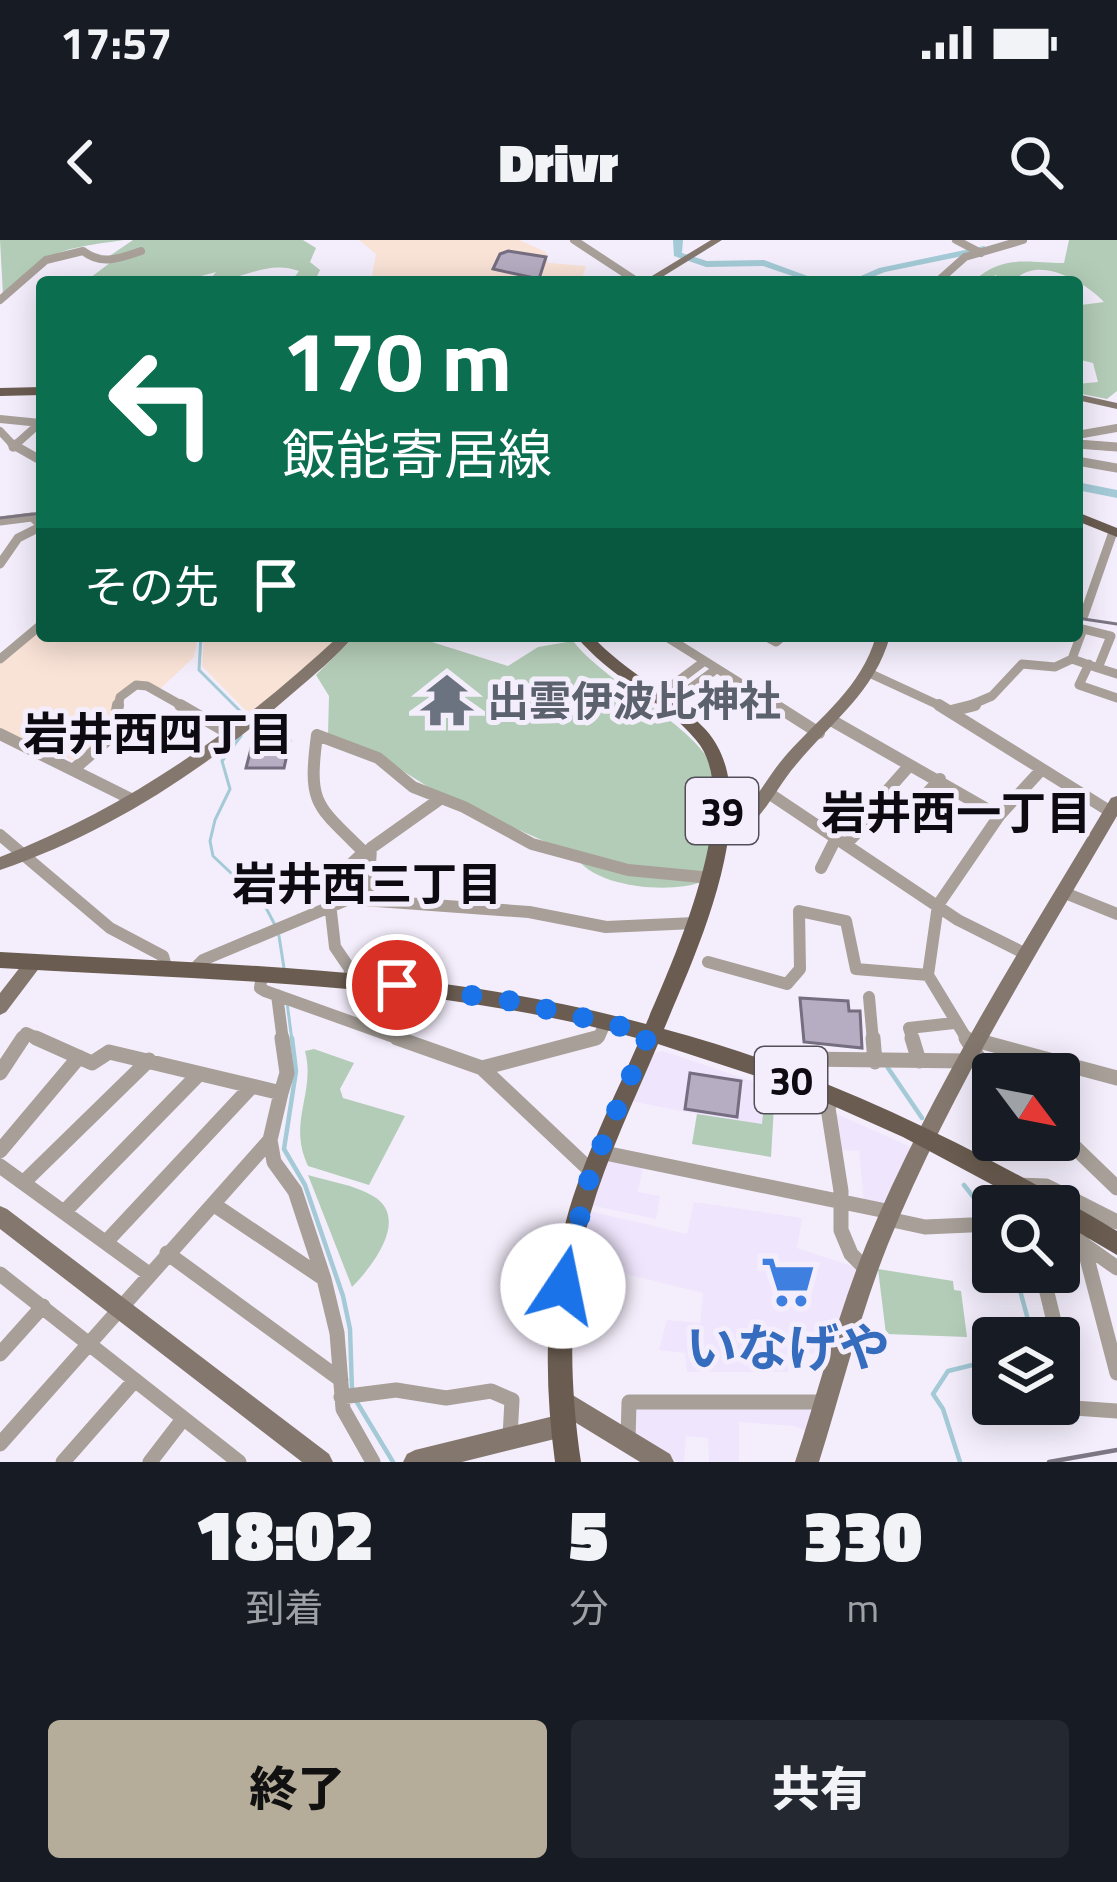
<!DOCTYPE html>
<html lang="ja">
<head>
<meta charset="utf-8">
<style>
  body { margin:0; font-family:"Titillium Web","Noto Sans JP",sans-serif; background:#242831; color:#f1f3f6; height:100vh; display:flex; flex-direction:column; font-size:45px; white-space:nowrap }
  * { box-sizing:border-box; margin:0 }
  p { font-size:39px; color:#9ea1a6 }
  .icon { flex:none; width:66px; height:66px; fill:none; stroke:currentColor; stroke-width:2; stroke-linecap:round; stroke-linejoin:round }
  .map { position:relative; height:1222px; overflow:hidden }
  .side { display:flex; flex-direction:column; background:#171b24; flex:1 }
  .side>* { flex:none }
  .top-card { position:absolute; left:36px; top:36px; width:1047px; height:366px; border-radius:12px; box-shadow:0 6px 30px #0003; background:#0b6e4f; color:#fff; overflow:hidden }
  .needle { width:78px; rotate:122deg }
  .buttons { position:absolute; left:972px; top:813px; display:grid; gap:24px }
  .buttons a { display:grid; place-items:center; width:108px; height:108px; border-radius:12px; background:#171b24; box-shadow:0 6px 30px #0003; font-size:60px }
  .pin { position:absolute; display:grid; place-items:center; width:102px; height:102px; color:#fff; margin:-51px; border:6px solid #fff; border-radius:50%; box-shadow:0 3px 12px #0007 }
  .me { position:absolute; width:132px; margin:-66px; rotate:11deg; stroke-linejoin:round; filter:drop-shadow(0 0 9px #0008) }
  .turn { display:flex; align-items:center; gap:42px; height:252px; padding:0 48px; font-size:54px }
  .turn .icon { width:156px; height:156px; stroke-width:2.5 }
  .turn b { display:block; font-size:84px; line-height:102px }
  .then { display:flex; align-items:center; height:114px; padding:0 48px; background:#0003; gap:24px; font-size:45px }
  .eta { display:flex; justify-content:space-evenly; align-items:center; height:204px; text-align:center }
  .eta b { font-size:72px; font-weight:800; line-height:84px }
  .button { display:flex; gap:24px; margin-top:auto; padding:24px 48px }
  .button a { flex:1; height:138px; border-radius:12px; background:#b5ad99; color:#111; font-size:48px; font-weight:800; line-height:138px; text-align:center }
  .button a+a { background:#242831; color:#f1f3f6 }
  .status { display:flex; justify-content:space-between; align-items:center; height:84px; padding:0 60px; background:#171b24; direction:ltr }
  .status svg { height:33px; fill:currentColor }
  header { display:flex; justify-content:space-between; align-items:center; height:156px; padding:0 48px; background:#171b24; font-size:54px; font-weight:800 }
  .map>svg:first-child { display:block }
  .built { fill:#efe5fd }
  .education { fill:#f9e2d6 }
  .green { fill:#b3ccb7 }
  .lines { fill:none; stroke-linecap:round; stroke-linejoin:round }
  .stream-far1 { stroke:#a3cad6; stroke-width:3 }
  .stream { stroke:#a3cad6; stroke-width:4.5 }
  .river { fill:#a3cad6; fill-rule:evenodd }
  .building { fill:#b6adc2; stroke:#756d80; stroke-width:3 }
  .street-far3 { stroke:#a79f98; stroke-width:8 }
  .street-far2 { stroke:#a79f98; stroke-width:9 }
  .street-far1 { stroke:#a79f98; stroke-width:12 }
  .street { stroke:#a79f98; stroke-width:15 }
  .secondary { fill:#84786e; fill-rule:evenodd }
  .primary { fill:#6a5c50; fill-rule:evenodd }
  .rail-far1 { stroke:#7b7681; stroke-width:3 }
  .rail { stroke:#7b7681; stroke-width:4.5 }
  .route { stroke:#1a73e8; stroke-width:21; stroke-dasharray:0 37.8 }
  .labels { text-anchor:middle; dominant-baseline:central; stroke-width:10; stroke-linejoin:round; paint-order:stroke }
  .shield { fill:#f4eefc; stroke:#524e58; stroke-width:3 }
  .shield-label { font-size:39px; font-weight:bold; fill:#0d0a11 }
  .worship-label { font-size:42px; font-weight:bold; fill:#5b616d; stroke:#f4eefc; text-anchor:start }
  .neighbourhood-label { font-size:45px; font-weight:bold; fill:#0d0a11; stroke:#f4eefc }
  .near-shop-label { font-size:51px; font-weight:bold; fill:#366cbe; stroke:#f4eefc }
</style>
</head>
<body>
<div class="status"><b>17:57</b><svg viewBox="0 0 49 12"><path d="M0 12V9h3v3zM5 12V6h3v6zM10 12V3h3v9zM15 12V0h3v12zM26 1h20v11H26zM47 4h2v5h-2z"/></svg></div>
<header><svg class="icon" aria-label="back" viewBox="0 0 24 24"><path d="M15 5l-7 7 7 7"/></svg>Drivr<svg class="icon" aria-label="search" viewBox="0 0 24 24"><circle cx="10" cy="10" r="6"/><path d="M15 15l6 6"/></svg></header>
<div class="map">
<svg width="1117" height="1222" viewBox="0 0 1117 1222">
  <rect width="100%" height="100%" fill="#f4eefc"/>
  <path class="built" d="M663,811L775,849L771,917L692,904L697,874L630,861L649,814Z
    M832,872L909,906L912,914L885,966L864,963L859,911L838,910Z
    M612,918L644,922L638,952L660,956L656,979L590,965L605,922Z
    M694,962L802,978L797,1008L859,1028L833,1114L792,1113L787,1119L788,1132H687L685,1113L659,1110L667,1080L700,1083L703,1053L577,1022L589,971L687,994Z
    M633,1165H814L808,1192L794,1186L739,1182V1222H709L708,1198L686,1196L684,1222H678L636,1196Z"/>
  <path class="education" d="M359,0H519L546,12L548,23L586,26L581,42H371L376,14Z
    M42,388V396H198L194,417L159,450L148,444L117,457L108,493L77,522L0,489V424Z
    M204,396H340L250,475L202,426Z"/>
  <path class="green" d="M0,0H124C52,10 52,11 3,55Z
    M133,0H303L316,8L310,22L320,30L314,42H291L299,31C265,19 240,42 208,42L216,32L179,42L90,38L111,22L108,17Z
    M1069,0H1117V151L1107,159L1077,153V144L1098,142L1093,123L1077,119V72L1081,65L1104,62C1090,46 1053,24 1030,31C1018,34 1016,42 1002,42L996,35L992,37L998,42H972C1003,15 1021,22 1064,23Z
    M355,396H413L508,426L538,407L573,401C606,444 703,489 714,532C722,566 708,609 701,642C671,654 592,648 575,615L441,555L368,509L328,494L329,456L316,435Z
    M314,809L354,823L340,849L343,858L405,876L369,945L308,926C287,882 316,853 305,811Z
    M766,845L775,849L771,917L692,904L697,874L762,884Z
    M308,935C328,941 355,945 373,956C411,978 371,1028 352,1047Z
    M878,1029L953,1041L954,1050L961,1051L967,1097L886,1094Z"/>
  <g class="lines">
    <path class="stream-far1" d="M201,396L199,430L245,476
      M241,496L222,521L230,549L215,580L210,601L213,616L264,664L276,687
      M279,696L284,728
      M287,762L292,801"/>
    <path class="stream" d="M292,798L296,831L284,909L305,945L343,1056L350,1089L352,1150
      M888,828L922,878
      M964,945L988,976
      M1015,1032L1033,1098
      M355,1159L393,1222
      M960,1222L943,1169L933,1154L948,1131L993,1120"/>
    <path class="river" d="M673,0H683L682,13L707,21L764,20L824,42H810L763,26L706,27L674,16Z
      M984,6L989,9L987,11L885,32L860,42H847L879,28Z
      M1077,242L1117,250V258L1077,250Z"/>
  </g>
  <path class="building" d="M508,11L546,17L539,39L493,29L500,14Z
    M253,501H290L284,528H246Z
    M800,758L848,761L849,771H860L862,808L804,802Z
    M690,833L741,841L737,877L685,869Z"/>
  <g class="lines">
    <path class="street-far3" d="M574,0L638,42
      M956,0L981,13
      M937,42L965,17L1023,0
      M0,60L46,20L83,11C102,26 120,18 141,11
      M0,179L40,183
      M0,191L15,207
      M1077,195L1117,188
      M1077,204L1116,207
      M13,207L41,182"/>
    <path class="street-far2" d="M12,204L42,221
      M1077,204L1117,207
      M13,207L16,204
      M1077,221L1117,228
      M0,281L32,277L42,286
      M0,324L18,298L42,286
      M1084,375L1113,292
      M1083,389L1111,396L1098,428L1072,419Z
      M665,396L780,468
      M765,396L776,402L783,396
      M0,419L42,384
      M1089,424L1079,445L1117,458
      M1098,428L1117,434
      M867,432L945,468
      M654,459L702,423
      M665,467L715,430
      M118,468L120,457L136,445L147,446L186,468
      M964,468L992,456L1022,424L1055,427L1072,419"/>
    <path class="street-far1" d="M180,465L232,495
      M775,465L819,493
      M939,465L1111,572
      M951,471L975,465
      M831,480L999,576
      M0,494L133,560
      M74,529L113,495L118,465
      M724,547L760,562
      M767,552L958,680L1028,715
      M885,564L907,575L940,539
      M0,595L110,688L163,716L167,730
      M846,604L885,564L879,560L909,526
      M821,628L836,598
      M1065,653L1117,674
      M349,659L353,647L348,627L364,612C315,564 308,564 317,495L378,518L413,547L464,567L532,604L628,630L712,638
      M368,659L371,608L440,559
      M331,672L335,707L350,729L349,740
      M708,722L787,744L800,729L799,671L846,681L856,729L928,735
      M192,731L203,720L349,659L529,672L606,687L695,683
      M262,735L260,748L265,751L405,801
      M277,755L283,801
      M869,757L873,801
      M21,801L26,793L43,801
      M585,801L599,797L606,781
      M913,801L909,788L954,783
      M968,801L928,735L938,665L999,576L1042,529"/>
    <path class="street" d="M36,798L92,823L109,812L281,853L270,900L274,922L295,951L324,1039L337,1093L343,1169L373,1222
      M397,798L482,828L591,931
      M873,798L875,822
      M912,798L919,821
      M966,798L993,841
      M979,801L1117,838
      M482,828L596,798
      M0,833L23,798
      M777,835L785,824L801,819L967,821
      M281,853L287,833L282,798
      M833,857L828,868L841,951V990L851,1014L867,1030
      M1059,892L1117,948
      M0,911L79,817
      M600,912L891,972
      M0,926L149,1034
      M25,941L149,820
      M213,964L323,1038
      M1028,966L1016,945L1046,946L1117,982
      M65,971L199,834
      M888,979L925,987L993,984
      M1059,987L1117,1028
      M107,1001L251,847
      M1083,1003L1117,1133
      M167,1013L341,1140
      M1042,1032L1058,1098
      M0,1034L239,1222
      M1059,1104L1074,1168L1117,1171
      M0,1114L43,1066
      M341,1157L396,1150L446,1158L491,1151L512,1160L510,1197
      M628,1201L629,1162H826
      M0,1204L270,900
      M63,1222L135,1140
      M150,1222L183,1179"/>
    <path class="secondary" d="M711,0H722L654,42H642Z
      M1081,155L1117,163V169L1077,160V156Z
      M339,396H354C336,417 314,435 293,453C207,528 109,593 0,630V617C129,567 238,490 339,396Z
      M876,396H890C875,452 830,483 795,526C773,551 753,603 714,600L712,596C720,588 732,583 741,574C759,556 770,533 787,514C821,476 861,448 876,396Z
      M1117,556V576C1036,715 949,854 888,1004C860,1074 842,1149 819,1222H795C819,1150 837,1076 866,1005C931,848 1024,704 1111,558Z
      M34,715L40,717L43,722L40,727L6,772L0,775V753L28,717Z
      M0,966L7,969L329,1214L333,1222H302L0,989Z
      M561,1148L670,1214L674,1222H640L573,1181L575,1185L571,1193L563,1197L462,1222H403L407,1214L415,1210L562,1174L553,1168L549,1160L553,1152Z"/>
    <path class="primary" d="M42,147V155L0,156V148Z
      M1077,272L1117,288V297L1077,281Z
      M576,396H592C626,433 673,454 706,490C769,560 695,715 664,789C825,832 975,907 1117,991V1015L1059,981V966H1032L903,897L829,864L756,836L658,804C634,861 607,916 590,975C567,1055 569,1141 581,1222H555C544,1141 544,1060 566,981C583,918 614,859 640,799C431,741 214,741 0,728V712C217,725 435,726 646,784C673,721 747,559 696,500C662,459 610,438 576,396Z"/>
    <path class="rail-far1" d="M0,278L42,273
      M1077,378L1117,384"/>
    <path class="rail" d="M1049,1222L1117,1210"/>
  </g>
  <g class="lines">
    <path class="route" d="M397,745L511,761L649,793L591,931L563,1046"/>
  </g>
  <defs>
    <symbol id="temple-bare" viewBox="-9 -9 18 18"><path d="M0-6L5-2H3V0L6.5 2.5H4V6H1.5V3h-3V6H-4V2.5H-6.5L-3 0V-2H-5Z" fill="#6b7280" stroke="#f4eefc" stroke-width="2.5" paint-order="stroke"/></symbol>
    <symbol id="supermarket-bare" viewBox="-9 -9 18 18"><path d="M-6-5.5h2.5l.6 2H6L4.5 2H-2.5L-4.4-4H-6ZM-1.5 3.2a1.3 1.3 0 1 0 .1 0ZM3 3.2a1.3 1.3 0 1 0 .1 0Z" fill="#3f7fe0" stroke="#f4eefc" stroke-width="2.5" paint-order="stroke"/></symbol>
  </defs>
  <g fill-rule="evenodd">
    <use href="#temple-bare" x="409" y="422" width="76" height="76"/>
    <use href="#supermarket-bare" x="750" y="1004" width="76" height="76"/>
  </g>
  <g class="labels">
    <g class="shield">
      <rect x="686" y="538" width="72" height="66" rx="9"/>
      <rect x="755" y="807" width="72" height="66" rx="9"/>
    </g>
    <g class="shield-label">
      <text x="722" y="571">39</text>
      <text x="791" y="840">30</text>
    </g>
    <g class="worship-label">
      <text x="487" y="460">出雲伊波比神社</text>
    </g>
    <g class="neighbourhood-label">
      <text x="158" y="493">岩井西四丁目</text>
      <text x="956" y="572">岩井西一丁目</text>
      <text x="367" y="643">岩井西三丁目</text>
    </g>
    <g class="near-shop-label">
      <text x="788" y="1107">いなげや</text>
    </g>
  </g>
</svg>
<div class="buttons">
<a><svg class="needle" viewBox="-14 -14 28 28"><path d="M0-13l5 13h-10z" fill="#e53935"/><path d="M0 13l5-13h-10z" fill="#9ea1a6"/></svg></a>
<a><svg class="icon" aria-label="search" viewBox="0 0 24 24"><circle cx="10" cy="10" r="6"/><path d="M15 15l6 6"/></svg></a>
<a><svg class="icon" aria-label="layers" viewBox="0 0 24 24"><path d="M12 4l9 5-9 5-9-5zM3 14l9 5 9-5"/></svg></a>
</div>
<div class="pin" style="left:397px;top:745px;background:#d93025"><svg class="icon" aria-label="arrive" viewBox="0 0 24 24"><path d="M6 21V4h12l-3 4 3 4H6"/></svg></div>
<svg class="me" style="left:563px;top:1046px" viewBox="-20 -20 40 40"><circle r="19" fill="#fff"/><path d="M0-13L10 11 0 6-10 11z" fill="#1a73e8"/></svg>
<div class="top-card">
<div class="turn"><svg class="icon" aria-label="left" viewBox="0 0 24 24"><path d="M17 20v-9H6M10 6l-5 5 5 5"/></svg><div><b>170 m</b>飯能寄居線</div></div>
<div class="then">その先<svg class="icon" aria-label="arrive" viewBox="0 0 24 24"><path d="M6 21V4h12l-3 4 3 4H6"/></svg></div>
</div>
</div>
<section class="side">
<div class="eta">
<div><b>18:02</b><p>到着</p></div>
<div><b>5</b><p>分</p></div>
<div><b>330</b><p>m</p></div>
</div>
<div class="button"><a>終了</a><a>共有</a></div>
</section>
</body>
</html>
